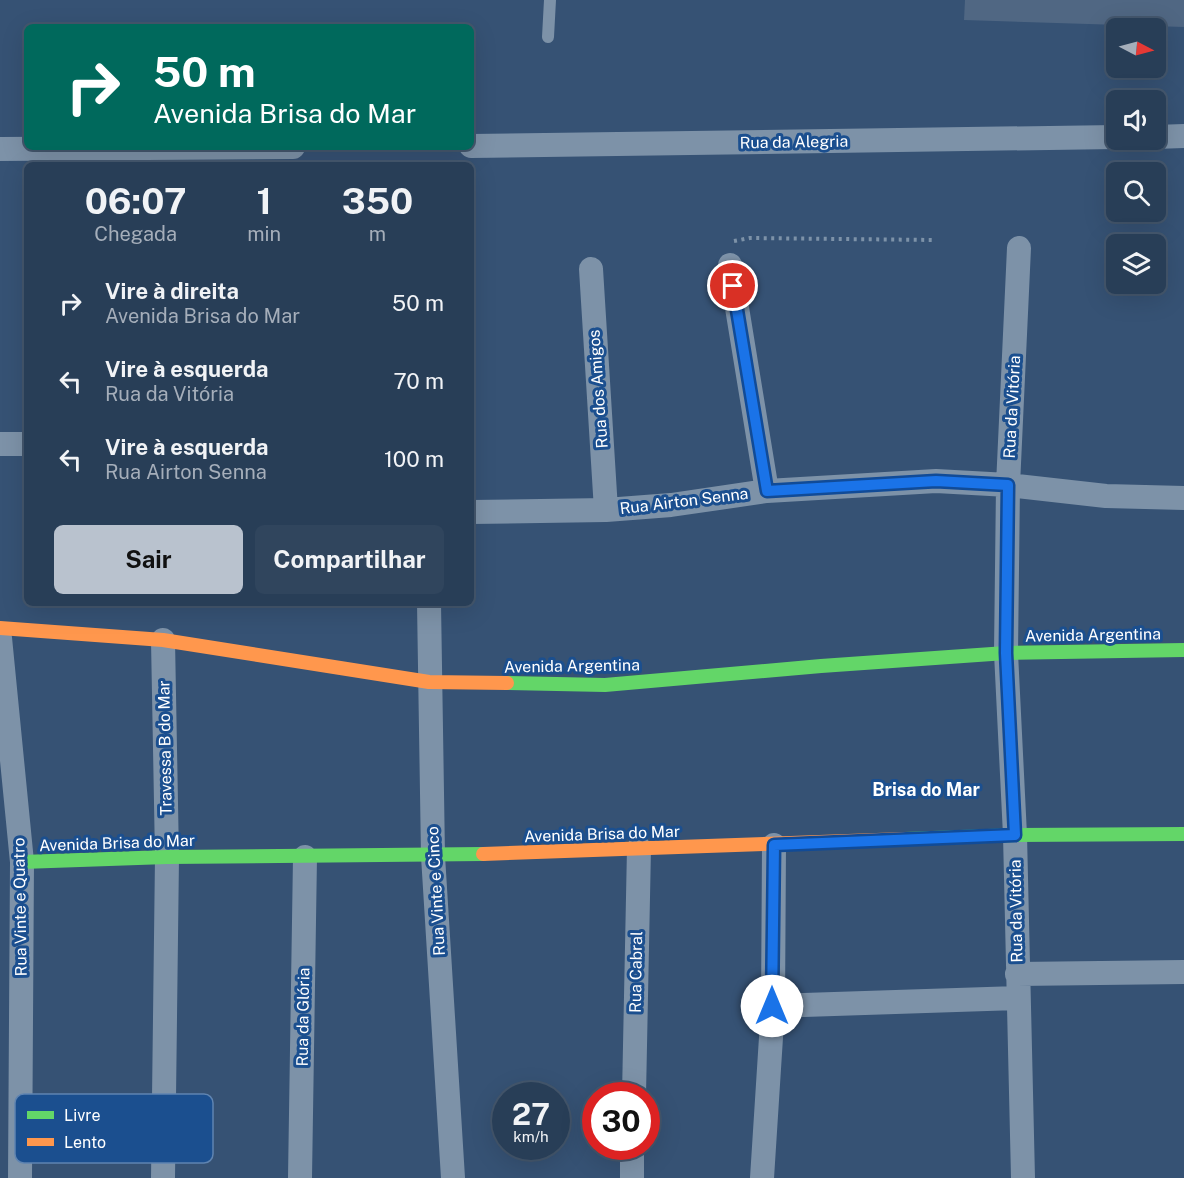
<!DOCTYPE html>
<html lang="pt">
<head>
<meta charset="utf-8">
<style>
  body { margin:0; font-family:"Public Sans",sans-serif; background:#30455d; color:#f1f3f6; height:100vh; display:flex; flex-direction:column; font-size:22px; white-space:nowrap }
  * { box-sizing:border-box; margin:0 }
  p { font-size:20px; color:#a5aeba }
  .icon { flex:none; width:33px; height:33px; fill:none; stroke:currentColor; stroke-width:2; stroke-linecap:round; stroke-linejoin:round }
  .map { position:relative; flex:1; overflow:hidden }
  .panel { position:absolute; left:24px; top:162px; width:450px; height:444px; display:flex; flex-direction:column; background:#283e57; border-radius:9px; box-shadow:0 6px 24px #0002,0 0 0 2px #44576d }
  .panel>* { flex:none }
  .top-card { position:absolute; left:24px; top:24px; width:450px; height:126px; border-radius:9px; box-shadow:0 6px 24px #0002,0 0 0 2px #44576d; background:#00695c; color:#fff; overflow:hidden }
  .needle { width:39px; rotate:96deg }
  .fabs { position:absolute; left:1106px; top:18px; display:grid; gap:12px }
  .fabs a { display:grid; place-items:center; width:60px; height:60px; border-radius:9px; background:#283e57; box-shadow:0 6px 24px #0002,0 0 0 2px #44576d; font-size:30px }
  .speed { position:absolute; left:492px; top:1082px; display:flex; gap:12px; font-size:30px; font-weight:700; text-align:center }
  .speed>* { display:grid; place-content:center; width:78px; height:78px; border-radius:50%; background:#283e57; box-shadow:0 6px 24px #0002,0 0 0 2px #44576d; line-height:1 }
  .speed small { font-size:15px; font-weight:400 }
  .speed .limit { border:9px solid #d22; background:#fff; color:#111 }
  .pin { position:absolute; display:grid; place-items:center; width:51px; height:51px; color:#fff; margin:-26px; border:3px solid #fff; border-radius:50%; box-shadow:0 2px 6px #0007 }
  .me { position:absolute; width:66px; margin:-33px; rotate:0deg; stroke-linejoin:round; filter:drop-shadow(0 0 4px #0008) }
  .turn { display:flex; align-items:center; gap:21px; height:126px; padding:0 30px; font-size:27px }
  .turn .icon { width:78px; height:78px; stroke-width:2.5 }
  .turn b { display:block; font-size:42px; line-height:51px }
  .eta { display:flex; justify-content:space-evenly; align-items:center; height:102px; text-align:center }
  .eta b { font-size:36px; font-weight:700; line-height:42px }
  .button { display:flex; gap:12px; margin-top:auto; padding:12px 30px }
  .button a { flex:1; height:69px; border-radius:9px; background:#b9c2ce; color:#111; font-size:24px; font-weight:700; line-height:69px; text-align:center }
  .button a+a { background:#30455d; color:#f1f3f6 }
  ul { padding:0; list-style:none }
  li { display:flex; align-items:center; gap:18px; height:78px; padding:0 30px }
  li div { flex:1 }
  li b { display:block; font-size:22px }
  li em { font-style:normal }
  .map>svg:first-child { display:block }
  .building { fill:#506783 }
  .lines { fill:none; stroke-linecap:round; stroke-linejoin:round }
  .path { stroke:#7d92a8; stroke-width:4; stroke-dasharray:3 4.5; stroke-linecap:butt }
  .lane { stroke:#7d92a8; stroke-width:12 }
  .street { stroke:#7d92a8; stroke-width:24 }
  .fast { stroke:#63d668; stroke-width:14 }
  .slow { stroke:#ff974d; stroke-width:14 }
  .route-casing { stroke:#114b97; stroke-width:15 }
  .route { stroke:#1a73e8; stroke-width:10 }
  .labels { text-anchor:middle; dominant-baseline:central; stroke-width:6; stroke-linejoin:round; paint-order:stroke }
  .street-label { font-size:16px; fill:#fff; stroke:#1b4f8f }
  .neighbourhood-label { font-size:18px; font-weight:bold; fill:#fff; stroke:#1b4f8f }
  .key { fill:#1b4f8f; stroke:#5f84b1; stroke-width:1.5 }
  .key-label { font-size:16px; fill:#fff }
</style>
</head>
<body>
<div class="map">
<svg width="1184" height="1178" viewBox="0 0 1184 1178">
  <rect width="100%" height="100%" fill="#365274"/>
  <path class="building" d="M965,0H1184V27L964,20Z"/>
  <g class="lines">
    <path class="path" d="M734,241L750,238L934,240"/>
    <path class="lane" d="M548,37L550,0"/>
    <path class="street" d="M1155,137L1184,136
      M471,146L1116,137
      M0,149L293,147
      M1019,248L1008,485L1006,653L1015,835L1023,1178
      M730,265L767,491
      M591,269L606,510
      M0,444H27
      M471,512L606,510L671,505L767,491L936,481L1008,485L1106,496L1184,498
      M429,603L433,856L453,1178
      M0,638L22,862L20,1178
      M1017,974L1184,972
      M773,1006L1018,998
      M634,1095L639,848
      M163,1178L167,857L163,640
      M300,1178L305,857
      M632,1178V1146
      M762,1178L773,1006L774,845"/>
    <path class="fast" d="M507,683L605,685L821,666L1006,653L1184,650
      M905,839L1015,835L1184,834
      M22,862L167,857L483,854"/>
    <path class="slow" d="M0,628L163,640L429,682L507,683
      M483,854L905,839"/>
  </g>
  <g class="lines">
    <defs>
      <path id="route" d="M733,286L767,491L936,481L1008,485L1006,653L1015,835L774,845L772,1006"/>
    </defs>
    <use href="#route" class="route-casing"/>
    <use href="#route" class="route"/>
  </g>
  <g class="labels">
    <g class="street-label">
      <text transform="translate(794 142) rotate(-1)">Rua da Alegria</text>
      <text transform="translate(598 389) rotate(-94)">Rua dos Amigos</text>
      <text transform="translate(1012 407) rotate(-87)">Rua da Vitória</text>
      <text transform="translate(684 501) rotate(-7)">Rua Airton Senna</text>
      <text transform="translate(1093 635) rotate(-1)">Avenida Argentina</text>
      <text transform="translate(572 666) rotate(-1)">Avenida Argentina</text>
      <text transform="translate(165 748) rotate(-91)">Travessa B do Mar</text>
      <text transform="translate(602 834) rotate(-2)">Avenida Brisa do Mar</text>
      <text transform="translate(117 843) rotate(-2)">Avenida Brisa do Mar</text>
      <text transform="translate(436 891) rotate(-93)">Rua Vinte e Cinco</text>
      <text transform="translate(20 907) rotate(-91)">Rua Vinte e Quatro</text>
      <text transform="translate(1016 911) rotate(-91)">Rua da Vitória</text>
      <text transform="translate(636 972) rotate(-89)">Rua Cabral</text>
      <text transform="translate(303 1017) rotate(-89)">Rua da Glória</text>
    </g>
    <g class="neighbourhood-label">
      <text x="926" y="789">Brisa do Mar</text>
    </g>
  </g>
  <rect x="15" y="1094" width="198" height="69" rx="9" class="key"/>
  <rect x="27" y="1111" width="27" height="8" fill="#63d668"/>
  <rect x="27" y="1138" width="27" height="8" fill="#ff974d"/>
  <g class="key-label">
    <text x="64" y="1121">Livre</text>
    <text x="64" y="1148">Lento</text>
  </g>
</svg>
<div class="fabs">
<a><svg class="needle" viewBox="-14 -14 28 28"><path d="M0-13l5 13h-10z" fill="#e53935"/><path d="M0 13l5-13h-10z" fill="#a5aeba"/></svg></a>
<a><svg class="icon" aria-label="sound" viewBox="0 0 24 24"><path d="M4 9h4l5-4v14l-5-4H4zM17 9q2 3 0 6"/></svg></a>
<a><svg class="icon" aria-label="search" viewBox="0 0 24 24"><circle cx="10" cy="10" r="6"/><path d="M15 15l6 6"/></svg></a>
<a><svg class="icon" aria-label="layers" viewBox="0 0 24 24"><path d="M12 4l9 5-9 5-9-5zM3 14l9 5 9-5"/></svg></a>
</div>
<div class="speed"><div>27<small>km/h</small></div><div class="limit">30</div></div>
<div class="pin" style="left:733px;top:286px;background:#d93025"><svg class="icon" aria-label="arrive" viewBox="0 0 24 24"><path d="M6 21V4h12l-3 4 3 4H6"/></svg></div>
<svg class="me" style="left:772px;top:1006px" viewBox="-20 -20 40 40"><circle r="19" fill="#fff"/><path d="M0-13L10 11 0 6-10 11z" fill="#1a73e8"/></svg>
<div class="top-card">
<div class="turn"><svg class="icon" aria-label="right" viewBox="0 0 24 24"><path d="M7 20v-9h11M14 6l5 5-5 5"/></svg><div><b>50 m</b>Avenida Brisa do Mar</div></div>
</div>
<section class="panel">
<div class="eta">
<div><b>06:07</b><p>Chegada</p></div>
<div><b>1</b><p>min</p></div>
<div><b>350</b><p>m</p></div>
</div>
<ul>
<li><svg class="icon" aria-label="right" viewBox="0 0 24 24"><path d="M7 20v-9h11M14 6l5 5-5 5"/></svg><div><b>Vire à direita</b><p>Avenida Brisa do Mar</p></div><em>50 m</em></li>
<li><svg class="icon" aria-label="left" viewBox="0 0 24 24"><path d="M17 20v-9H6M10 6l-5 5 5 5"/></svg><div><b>Vire à esquerda</b><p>Rua da Vitória</p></div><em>70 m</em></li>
<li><svg class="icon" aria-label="left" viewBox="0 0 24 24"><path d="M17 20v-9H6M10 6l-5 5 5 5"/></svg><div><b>Vire à esquerda</b><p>Rua Airton Senna</p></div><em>100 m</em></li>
</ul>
<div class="button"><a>Sair</a><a>Compartilhar</a></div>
</section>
</div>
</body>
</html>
